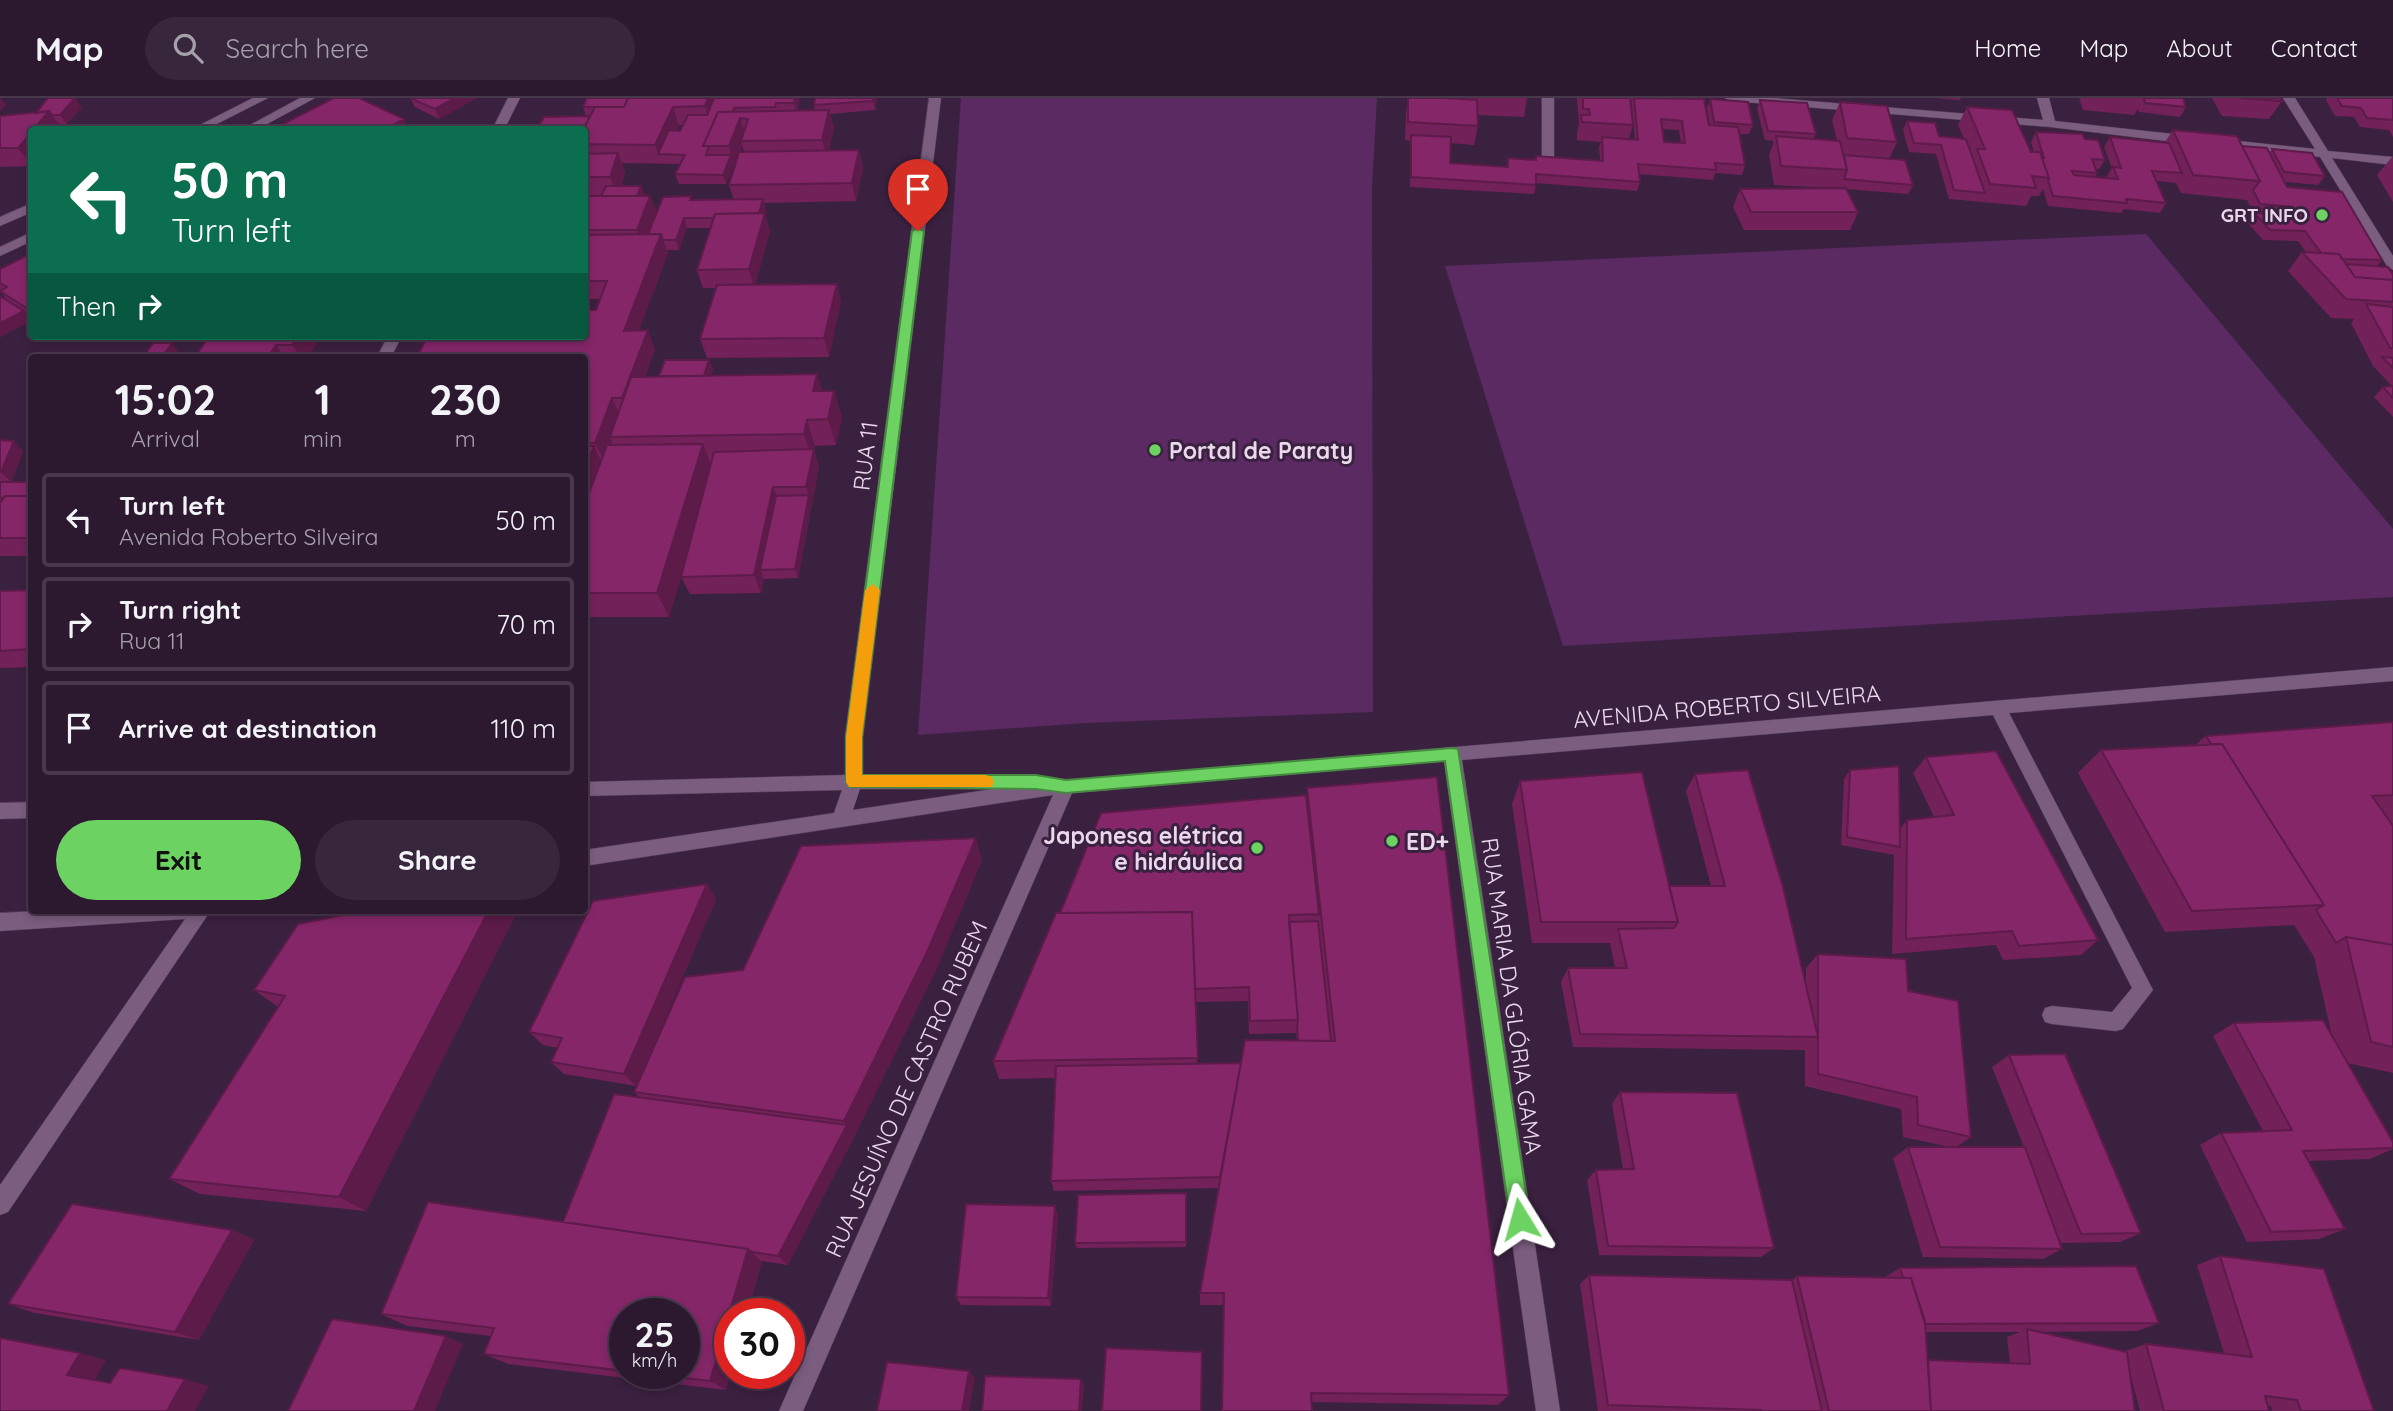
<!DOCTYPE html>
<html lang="en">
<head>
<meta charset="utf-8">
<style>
  body { margin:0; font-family:Quicksand,sans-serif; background:#38263c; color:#f1f3f6; height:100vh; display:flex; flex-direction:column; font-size:26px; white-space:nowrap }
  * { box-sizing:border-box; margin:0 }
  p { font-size:23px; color:#a6a0ab }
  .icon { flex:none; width:38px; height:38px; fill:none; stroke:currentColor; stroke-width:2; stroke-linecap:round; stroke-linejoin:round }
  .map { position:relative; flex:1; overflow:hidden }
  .panel { position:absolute; left:28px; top:256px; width:560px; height:560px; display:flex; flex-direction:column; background:#2c1930; border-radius:7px; box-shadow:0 4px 10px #0003,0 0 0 2px #48384c }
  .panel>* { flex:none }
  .guide { position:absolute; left:28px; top:28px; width:560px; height:214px; border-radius:7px; box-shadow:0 4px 10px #0003,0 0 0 2px #48384c; background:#0b6e4f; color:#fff; overflow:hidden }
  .speed { position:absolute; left:609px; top:1200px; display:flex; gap:14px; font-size:35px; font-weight:700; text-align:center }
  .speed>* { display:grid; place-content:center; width:91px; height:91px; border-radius:50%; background:#2c1930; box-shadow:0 4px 10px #0003,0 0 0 2px #48384c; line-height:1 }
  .speed small { font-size:18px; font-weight:400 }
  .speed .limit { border:10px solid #d22; background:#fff; color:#111 }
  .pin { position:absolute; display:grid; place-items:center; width:60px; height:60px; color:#fff; margin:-72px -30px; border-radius:50% 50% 50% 0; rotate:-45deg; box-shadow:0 0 7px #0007 }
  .pin .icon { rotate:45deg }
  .me { position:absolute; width:77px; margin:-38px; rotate:352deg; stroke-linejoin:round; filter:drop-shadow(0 0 5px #0008) }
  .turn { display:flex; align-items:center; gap:24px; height:147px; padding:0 28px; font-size:32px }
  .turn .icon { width:91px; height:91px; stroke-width:2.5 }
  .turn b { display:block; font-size:49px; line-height:60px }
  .then { display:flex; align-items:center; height:66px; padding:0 28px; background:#0003; gap:14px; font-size:26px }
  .eta { display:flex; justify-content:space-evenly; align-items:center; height:119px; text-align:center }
  .eta b { font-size:42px; font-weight:800; line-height:49px }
  .cta { display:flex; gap:14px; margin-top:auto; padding:14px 28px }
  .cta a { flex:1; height:80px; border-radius:42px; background:#6cd362; color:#111; font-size:28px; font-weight:800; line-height:80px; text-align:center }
  .cta a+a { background:#38263c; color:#f1f3f6 }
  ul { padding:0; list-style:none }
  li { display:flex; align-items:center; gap:21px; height:94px; margin:0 14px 10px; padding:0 14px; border:4px solid #48384c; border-radius:7px }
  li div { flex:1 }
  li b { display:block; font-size:26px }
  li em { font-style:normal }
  header { display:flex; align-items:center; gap:42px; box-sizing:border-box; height:98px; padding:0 35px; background:#2c1930; border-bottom:2px solid #48384c }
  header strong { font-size:33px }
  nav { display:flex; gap:38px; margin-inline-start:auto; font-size:24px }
  .search { width:490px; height:63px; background:#38263c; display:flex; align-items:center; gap:18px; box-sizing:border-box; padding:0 24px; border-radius:38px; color:#a6a0ab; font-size:26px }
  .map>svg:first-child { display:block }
  .green { fill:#5b2a63 }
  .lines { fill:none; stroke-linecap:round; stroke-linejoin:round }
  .minor-casing { stroke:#563f59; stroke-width:1 }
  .minor { fill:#7a5d7f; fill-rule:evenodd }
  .wall { fill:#722159; fill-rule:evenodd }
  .shaded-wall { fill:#5c1b49 }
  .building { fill:#842668; stroke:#5c1b49; stroke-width:2; fill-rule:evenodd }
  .route { fill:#6cd362; stroke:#468940; stroke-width:2 }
  .slow { fill:#f59e0b }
  .poi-dot { fill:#6cd362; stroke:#3b2140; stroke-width:2.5 }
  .labels { text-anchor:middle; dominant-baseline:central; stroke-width:6; stroke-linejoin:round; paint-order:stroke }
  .far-poi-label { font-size:19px; font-weight:bold; fill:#ead9ec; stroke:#3b2140; text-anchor:end }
  .poi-label { font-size:23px; font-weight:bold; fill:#ead9ec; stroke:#3b2140; text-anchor:start }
  .street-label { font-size:23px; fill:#ead9ec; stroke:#3b2140 }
</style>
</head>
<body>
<header>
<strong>Map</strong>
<div class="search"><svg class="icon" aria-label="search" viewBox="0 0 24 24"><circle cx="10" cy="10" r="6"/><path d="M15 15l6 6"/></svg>Search here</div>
<nav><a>Home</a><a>Map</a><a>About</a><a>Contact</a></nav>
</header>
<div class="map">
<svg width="2393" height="1313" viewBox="0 0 2393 1313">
  <rect width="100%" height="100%" fill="#3b2140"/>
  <path class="green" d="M961,0H1377L1372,89L1373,614L1085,625L918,637Z
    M2146,136L2393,431V499L1563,548L1445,168Z"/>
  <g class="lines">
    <defs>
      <path id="minor" d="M253,0H268L205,32H190Z
        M300,0H315L256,32H241Z
        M508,0H520L504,32H492Z
        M929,0H941L863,639V677H1035L1041,679L1044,684L2393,569V583L2009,615L2153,892L2123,931L2116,933L2052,926L2045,924L2042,917L2045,910L2052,908L2112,914L2132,890L1993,617L1462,662L1560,1313H1536L1444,663L1072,695L803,1313H779L1053,697L584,768V752L834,715L842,692L584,698V684L845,677V639ZM860,691H993L853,712Z
        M1542,0H1554V67L1548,71L1542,67Z
        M1725,0H1773L2043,22L2037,0H2049L2055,23L2191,38L2197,42L2191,46L2050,29L1731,3Z
        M2283,0H2295L2328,53L2393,59V67L2332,60L2393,158V172L2387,168L2320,59L2219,49L2213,45L2219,41L2315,51Z
        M32,105V114L0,128V119Z
        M32,134V143L0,158V149Z
        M388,238H402L391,259H377Z
        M32,704V720L0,721V705Z
        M59,812H211L8,1114L0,1117V1087L185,821L0,833V815Z"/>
    </defs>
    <use href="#minor" class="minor-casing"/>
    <use href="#minor" class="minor"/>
  </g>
  <path class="wall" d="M410,0H477L439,21L415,9Z
    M587,0H800L797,13L815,12L814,7L877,0L875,12L830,16L834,30L829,52H859L863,70L856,103L764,105L766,111L764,115L770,133L755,187L837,186L841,204L829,259L707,260L700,241L716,190H703L697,172L711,130H687L679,152H667L668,155L639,232L655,251L645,279L659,278L709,262L713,271L711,277L817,276L822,293H834L842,319L836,347L815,348L814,353L819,369L798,480L764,481L761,495L690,496L681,479L669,519H584V259L464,243L461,238H584L600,201H587L584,207V32L586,18L583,9ZM679,27H684L680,33H677ZM742,47L744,54H740ZM738,57L729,87L734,102H693L657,115L650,98H645L621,88L625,74L622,65L680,66L675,76L679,86H726Z
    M1408,0H1527L1524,19L1478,17V28L1474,47L1450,45V65L1506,69L1508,60L1535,62L1536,58L1600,63L1599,49L1601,44L1577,42V35L1579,26L1577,0H1630L1633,27L1629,41L1635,42L1631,0H1690L1710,27L1707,10L1710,1L1753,27L1749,36H1739L1745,67L1742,77L1715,75L1713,82L1639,76L1640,84L1637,93L1536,85L1534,96L1410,89V43L1405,42L1406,16ZM1662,31L1679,32L1681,45L1664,44Z
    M1934,0H1961L1960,2Z
    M2079,0H2183L2186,9L2180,19L2139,14L2138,11L2134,17L2083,12Z
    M2212,0H2280L2282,3L2269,21L2222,18Z
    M2327,0H2393V39L2389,32L2360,29L2354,19L2335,18L2326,2Z
    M1760,2L1816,36L1813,41L1837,43L1832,22L1840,4L1897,44L1889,61L1913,87L1908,96L1846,91L1858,114L1850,132H1744L1733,109L1740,91L1834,90L1774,87L1769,57L1774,43L1765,42L1757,11Z
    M82,9L67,26H59L32,32V68L0,69V18Z
    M1967,9L2031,54H2034L2031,44L2036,34L2085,41L2105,62L2099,71H2096L2097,75L2095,79L2108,80L2107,78L2112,70L2104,49L2110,39L2165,44L2173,32L2269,55L2272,51L2325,78L2318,87L2285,84L2287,89L2382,162L2377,168L2393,177V319L2374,299L2383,289L2392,288L2373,268L2351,225L2354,221L2331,220L2288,173L2302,154H2306L2298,143L2263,142L2247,124L2253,115L2247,102L2181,95L2176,85L2157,83L2166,105L2160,115L2124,111L2121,115L2048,108L2043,91L2039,98H2031L2026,108L1949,101L1936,56L1909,54L1903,32L1907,23L1939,38L1964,41L1958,27Z
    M2393,58V104L2377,77Z
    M32,160V222L0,239V198L8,203L0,193V171Z
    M195,238H313L317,244L309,259H195L207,242H198Z
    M0,342L23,353L11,384L0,383Z
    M0,384H32V458H0Z
    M32,492V569L0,570V493Z
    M2393,624V975L2347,965L2393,1044V1051L2370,1061L2309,1063L2345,1131L2319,1141L2247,1144L2200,1047L2221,1035L2263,1033L2213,938L2234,925L2332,938L2314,859L2294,827L2165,834L2078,675L2101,652L2195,647L2206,638Z
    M1926,659L2098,842L2081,857L2003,862L1996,847L1892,856L1894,757L1841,747L1844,681L1850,672L1900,731L1907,722L1934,719L1913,675Z
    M1695,676L1806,885V870L1818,856L1908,893L1971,1039L1956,1049H2024L1992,969L2009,957L2141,1135L2120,1144L2061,1145L2048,1112L2062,1151L2043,1161L1923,1159L1893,1060L1908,1049H1950L1903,1039L1901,1011L1805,988V952L1573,949L1561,884L1568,870H1615L1610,845H1532L1512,706L1520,683L1669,788H1711L1686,693Z
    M1307,690L1509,1297L1498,1307L1311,1304L1312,1313H1222L1223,1207H1200V1195L1218,1090L1054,1093L1051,1083L1055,980L999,981L993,963L1060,815L1307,697ZM1248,903L1249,936L1296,935L1297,943L1241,965H1197L1196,904Z
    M982,762L936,872L854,1039L788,1167L762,1163L726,1292L508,1266L484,1256L491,1238L407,1228L381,1216L563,1124L640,1000L634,994L743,872ZM625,1216L684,1276H625Z
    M707,786L716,801L636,988L564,976L551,964L558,950L543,947L529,934Z
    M369,812H518L366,1113L200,1096L169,1081L278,909L254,892Z
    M1620,994L1774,1150L1761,1159L1599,1157L1587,1082L1596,1072L1623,1071L1612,1006Z
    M1186,1095V1149L1077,1150L1075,1145Z
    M1055,1108L1058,1118L1051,1208L961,1207L956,1199Z
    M232,1132L254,1142L199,1242L35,1215L8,1206Z
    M2220,1158L2374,1313H2272L2271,1308H2268L2269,1313H2140L2130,1275L2135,1313H1598L1580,1186L1589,1177L1792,1182L1797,1178L1885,1179L1900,1170L2159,1225L2137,1233L2038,1234L2125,1253L2146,1246L2224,1255L2197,1167ZM1926,1234H2020L2007,1239L2010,1266L1928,1262Z"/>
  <path class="shaded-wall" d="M0,0H1L6,7L0,14Z
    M75,0L82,9L67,26L60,17Z
    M455,0H477L439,21L435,11Z
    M708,0H721L710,26L705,8Z
    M795,0H800L796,14L794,5Z
    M874,0H877L875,12L873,3Z
    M673,9L679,27L666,56H658L655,47Z
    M829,12L834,30L827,60L822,42Z
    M49,13L63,32H33Z
    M740,20L746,39L741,43L742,47L726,86L723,77L731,57L729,48Z
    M404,21L409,32H384Z
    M32,34V68L18,50Z
    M859,52L863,70L856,103L852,85Z
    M618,55L625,74L618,98L610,79Z
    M641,88L645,97L637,98Z
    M650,98L657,116L644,150L637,132Z
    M763,101L766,111L760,130L757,120Z
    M765,115L770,133L754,190L749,171Z
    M684,120L687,130L679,152L676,142Z
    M661,136L668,155L632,251L624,233Z
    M837,186L841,204L829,259L824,240Z
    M584,196L587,201L584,207Z
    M32,206V217L25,209Z
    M24,213L32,222L0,239V225Z
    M648,232L655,251L631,318L622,300Z
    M298,238H313L317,244L309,259H301L292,247Z
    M172,245L179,255L176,259H162Z
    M276,247L284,259L270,256Z
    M709,262L713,271L704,300L700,290Z
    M817,276L825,302L813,293Z
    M834,293L842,319L836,347L828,321Z
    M612,300L620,318L610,339L612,343L604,363L595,345Z
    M807,322L815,348L814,353L819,369L798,480L795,471L809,397L806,389L812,361L804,336Z
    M14,343L23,353L11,384L1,374Z
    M703,346L713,372L669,519L657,495Z
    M594,348L606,374L584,434V372Z
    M773,389L780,407L760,472L764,481L761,495L754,477Z
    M976,740L982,762L936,872L854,1039L844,1023Z
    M707,786L716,801L636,988L624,976Z
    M489,812H518L366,1113L339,1099Z
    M847,1027L854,1039L788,1167L778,1158Z
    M1055,1108L1058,1118L1051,1208L1048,1200Z
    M232,1132L254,1142L199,1242L175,1234Z
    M748,1151L762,1164L747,1216H730L731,1276L726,1292L710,1283Z
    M446,1238L463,1246L435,1313H414Z
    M80,1255L106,1262L94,1284L67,1277Z
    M969,1273L975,1280L969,1313H962Z
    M185,1281L209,1288L195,1313H167Z
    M1081,1281L1084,1288L1082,1313H1079Z"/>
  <path class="building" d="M48,0H75L60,17H52L49,13L36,15Z
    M334,0H359L404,21L384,32H287L279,28Z
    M410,0H455L435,11Z
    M587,0H628L624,9H583Z
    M628,0H708L705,8L673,9L655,47L584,46V32H583L595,9H624Z
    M714,0H795L794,5H776L775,9L734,10L733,14H718L703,48H709L706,57H731L723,77L675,76L685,57L658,56L669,32L680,33L688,17H707Z
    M815,0H874L873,3L814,7Z
    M1408,0H1444L1477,2L1478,28L1408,24Z
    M1583,0H1630L1633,27L1582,24L1581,17H1590L1589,11H1583Z
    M1634,0L1704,1L1709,27L1738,29L1745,67L1715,65L1716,72L1638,66L1640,84L1536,76V87L1411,79V37L1451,39L1450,65L1508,69V60L1536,62V58L1603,63L1602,39L1638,42ZM1661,21L1682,23L1685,45L1664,44Z
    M2144,0H2183L2186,9L2145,5Z
    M2241,0H2280L2282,3Z
    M2337,0H2393V22L2367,20L2361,10L2342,8Z
    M1710,1L1748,4L1753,27L1714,24Z
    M1760,2L1807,5L1816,36L1768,33Z
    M1840,4L1887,8L1897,44L1847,40Z
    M1967,9L2012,12L2031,54H2040L2049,80L2032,78L2036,90L1990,86L1977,51H1985Z
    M829,12L822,42L741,43L748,21L740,20L729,48H703L718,14Z
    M49,13L33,32H32V34L18,50H0V18Z
    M590,18L583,32H536L544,19Z
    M1907,23L1935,25L1939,38L1966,41L1985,95L1954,92L1941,47L1914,45Z
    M2173,32L2237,38L2260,83L2193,77Z
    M2036,34L2082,36L2085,41L2098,42L2105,62L2092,61L2097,75L2072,73L2074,77L2118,81L2113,69L2121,70L2110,39L2169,45L2182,75L2152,73L2166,105L2126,101L2127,105L2053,98L2048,82L2049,80L2042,60H2044Z
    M1776,38L1840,43L1847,72L1781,68Z
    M2242,48L2267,50L2287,89L2342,94L2382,162L2342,161L2339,156L2321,155L2305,133L2270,132L2254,115L2296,117L2293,109L2260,106L2253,92L2260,83Z
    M2272,51L2312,55L2325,78L2284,74Z
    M859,52L852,85L729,87L739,54Z
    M618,55L610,79H584V56Z
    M1844,57L1905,62L1913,87L1844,81L1847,72Z
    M606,88H641L637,98H601Z
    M1846,90L1858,114H1751L1740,91Z
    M584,98H650L637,132H584Z
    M691,98L690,102L763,101L759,115L715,116L714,120H684L676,142H663L661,136H648L663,99Z
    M765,115L749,171L697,172L715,116Z
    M661,136L624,233L648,232L622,300H612L595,345H584V259H417L425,243L578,242L579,238H584V212H596L607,183H584V141L586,137Z
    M2302,154L2339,156L2355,179L2393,182V204L2346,201Z
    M26,158L32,160V206L25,209L0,193L7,189L0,185V171Z
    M2346,166L2388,169L2393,177V182L2355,179Z
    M837,186L824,240L700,241L717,187Z
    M0,198L24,213L0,225Z
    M2366,206L2393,209V250H2390Z
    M209,238H298L292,247H276L270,256H287L285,259H195Z
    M153,245H172L162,259H143Z
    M2382,259L2393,260V270Z
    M665,262H709L704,278H659Z
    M817,276L813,293H834L828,321L807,322L804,336L610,339L631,279Z
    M2393,288V300L2383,289Z
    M0,342L14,343L1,374H0Z
    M703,346L657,495H584V409L607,347Z
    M584,348H594L584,372Z
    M814,351L806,389H773L754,477L681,479L714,354Z
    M0,384H32V398H5L3,400H0Z
    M809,397L795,471L760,472L776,398Z
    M5,398H32V440H0V405Z
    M32,492V551L0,553V493Z
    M2393,624V697L2372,698L2393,728V847L2346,839L2336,845L2316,812L2324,807L2222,646H2211L2206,638Z
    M2222,646L2324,807L2192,813L2101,652Z
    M1996,653L2098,842L2019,848L2012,833L1906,841L1907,722L1954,717L1926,659Z
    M1899,668L1900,749L1847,739L1850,672Z
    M1748,672L1783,789L1818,939L1580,936L1568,870H1627L1618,831L1674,830L1678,824L1669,788H1725L1695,676Z
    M1642,674L1678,824H1541L1520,683Z
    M1437,679L1509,1297L1311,1295L1312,1313H1222L1224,1195H1200L1245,942L1335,943L1307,690Z
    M1306,697L1319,816L1289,817L1298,922L1250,923L1249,889L1195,891L1192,814L1060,815L1101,715Z
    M976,740L928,852L844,1023L634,994L685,879L743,872L801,748Z
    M707,786L624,976L551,964L562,940L529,934L593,803Z
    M369,812H489L339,1099L169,1081L285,898L254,892L298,826Z
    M1192,814L1198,960L993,963L1056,815Z
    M1318,823L1331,943H1298L1297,930L1298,922L1289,824Z
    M2346,839L2393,847V949L2371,944Z
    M1818,856L1906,861L1908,893L1958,903L1971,1039L1918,1027L1917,999L1818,976Z
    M2323,922L2393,1044V1050L2303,1053L2345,1131L2271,1134L2221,1035L2292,1032L2234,925Z
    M2065,956L2141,1135L2081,1136L2009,957Z
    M1241,965L1220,1079L1051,1083L1056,968Z
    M1620,994L1737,995L1774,1150L1608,1148L1596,1072L1634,1071Z
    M614,996L847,1027L778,1158L752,1154L748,1151L563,1124Z
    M1908,1049H2025L2062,1151L1940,1149Z
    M1186,1095V1144L1075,1145L1078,1097Z
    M428,1104L748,1151L710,1283L650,1276H684V1216H625V1273L484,1256L494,1230L381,1216Z
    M72,1106L232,1132L175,1234L8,1206Z
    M966,1106L1055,1108L1048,1200L956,1199Z
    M2220,1158L2324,1171L2374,1313H2301L2297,1302L2265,1298L2269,1313H2164L2146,1246L2252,1259Z
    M2136,1168L2159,1225L1925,1226L1911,1180H1903L1900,1170Z
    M1589,1177L1792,1182L1822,1313H1762L1761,1312L1608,1307Z
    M1797,1178L1911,1180L1925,1223L1931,1313H1829Z
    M332,1221L446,1238L414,1313H288Z
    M2027,1231L2127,1254L2135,1313H1931L1928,1262L2030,1266Z
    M0,1240L80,1255L67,1277L110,1285L120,1270L185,1281L167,1313H0Z
    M1106,1250L1202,1254L1201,1313H1102Z
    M887,1264L969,1273L962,1313H877Z
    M985,1278L1081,1281L1079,1313H982Z"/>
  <path class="route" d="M918,130L924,133L862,639V677H1036L1066,682L1452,650L1458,651L1530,1121L1527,1128L1520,1131L1513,1128L1510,1121L1445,663L1066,695L1036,691L849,689L846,684V639L912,133Z"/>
  <path class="slow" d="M873,486L880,492L862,639V677H986L992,679L994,684L992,689H849L846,684V639L865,492Z"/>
  <g class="poi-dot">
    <circle cx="2322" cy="117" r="7"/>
    <circle cx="1155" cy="352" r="7"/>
    <circle cx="1392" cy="743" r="7"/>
    <circle cx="1257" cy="750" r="7"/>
  </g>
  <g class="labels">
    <g class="far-poi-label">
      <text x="2308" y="117">GRT INFO</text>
    </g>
    <g class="poi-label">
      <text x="1169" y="352">Portal de Paraty</text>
      <text x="1243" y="737" text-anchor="end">Japonesa elétrica<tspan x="1243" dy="26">e hidráulica</tspan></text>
      <text x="1406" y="743">ED+</text>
    </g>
    <g class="street-label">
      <text transform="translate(865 358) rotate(-83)">RUA 11</text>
      <text transform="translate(1727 608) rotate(-5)">AVENIDA ROBERTO SILVEIRA</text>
      <text transform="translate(1512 898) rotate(82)">RUA MARIA DA GLÓRIA GAMA</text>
      <text transform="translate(906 991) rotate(-66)">RUA JESUÍNO DE CASTRO RUBEM</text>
    </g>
  </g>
</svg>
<div class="speed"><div>25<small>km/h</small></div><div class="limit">30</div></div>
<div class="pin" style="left:918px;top:133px;background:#d93025"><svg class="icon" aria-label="arrive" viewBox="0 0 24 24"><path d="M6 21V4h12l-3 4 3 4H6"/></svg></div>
<svg class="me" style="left:1520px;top:1121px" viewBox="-20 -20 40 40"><path d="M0-17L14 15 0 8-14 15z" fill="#6cd362" stroke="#fff" stroke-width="4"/></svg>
<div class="guide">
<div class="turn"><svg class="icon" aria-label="left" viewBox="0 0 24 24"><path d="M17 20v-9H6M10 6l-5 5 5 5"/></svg><div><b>50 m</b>Turn left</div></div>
<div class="then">Then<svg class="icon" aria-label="right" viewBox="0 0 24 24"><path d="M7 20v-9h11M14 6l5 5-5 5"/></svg></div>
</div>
<section class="panel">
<div class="eta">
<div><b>15:02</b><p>Arrival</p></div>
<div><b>1</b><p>min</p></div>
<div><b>230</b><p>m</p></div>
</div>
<ul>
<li><svg class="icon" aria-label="left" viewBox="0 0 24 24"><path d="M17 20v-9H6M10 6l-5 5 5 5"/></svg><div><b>Turn left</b><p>Avenida Roberto Silveira</p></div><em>50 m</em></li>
<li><svg class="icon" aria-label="right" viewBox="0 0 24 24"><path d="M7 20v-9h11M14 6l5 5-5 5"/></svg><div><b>Turn right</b><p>Rua 11</p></div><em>70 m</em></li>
<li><svg class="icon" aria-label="arrive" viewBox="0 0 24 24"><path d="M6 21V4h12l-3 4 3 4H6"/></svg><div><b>Arrive at destination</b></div><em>110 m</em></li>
</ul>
<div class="cta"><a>Exit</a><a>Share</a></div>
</section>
</div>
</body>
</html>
